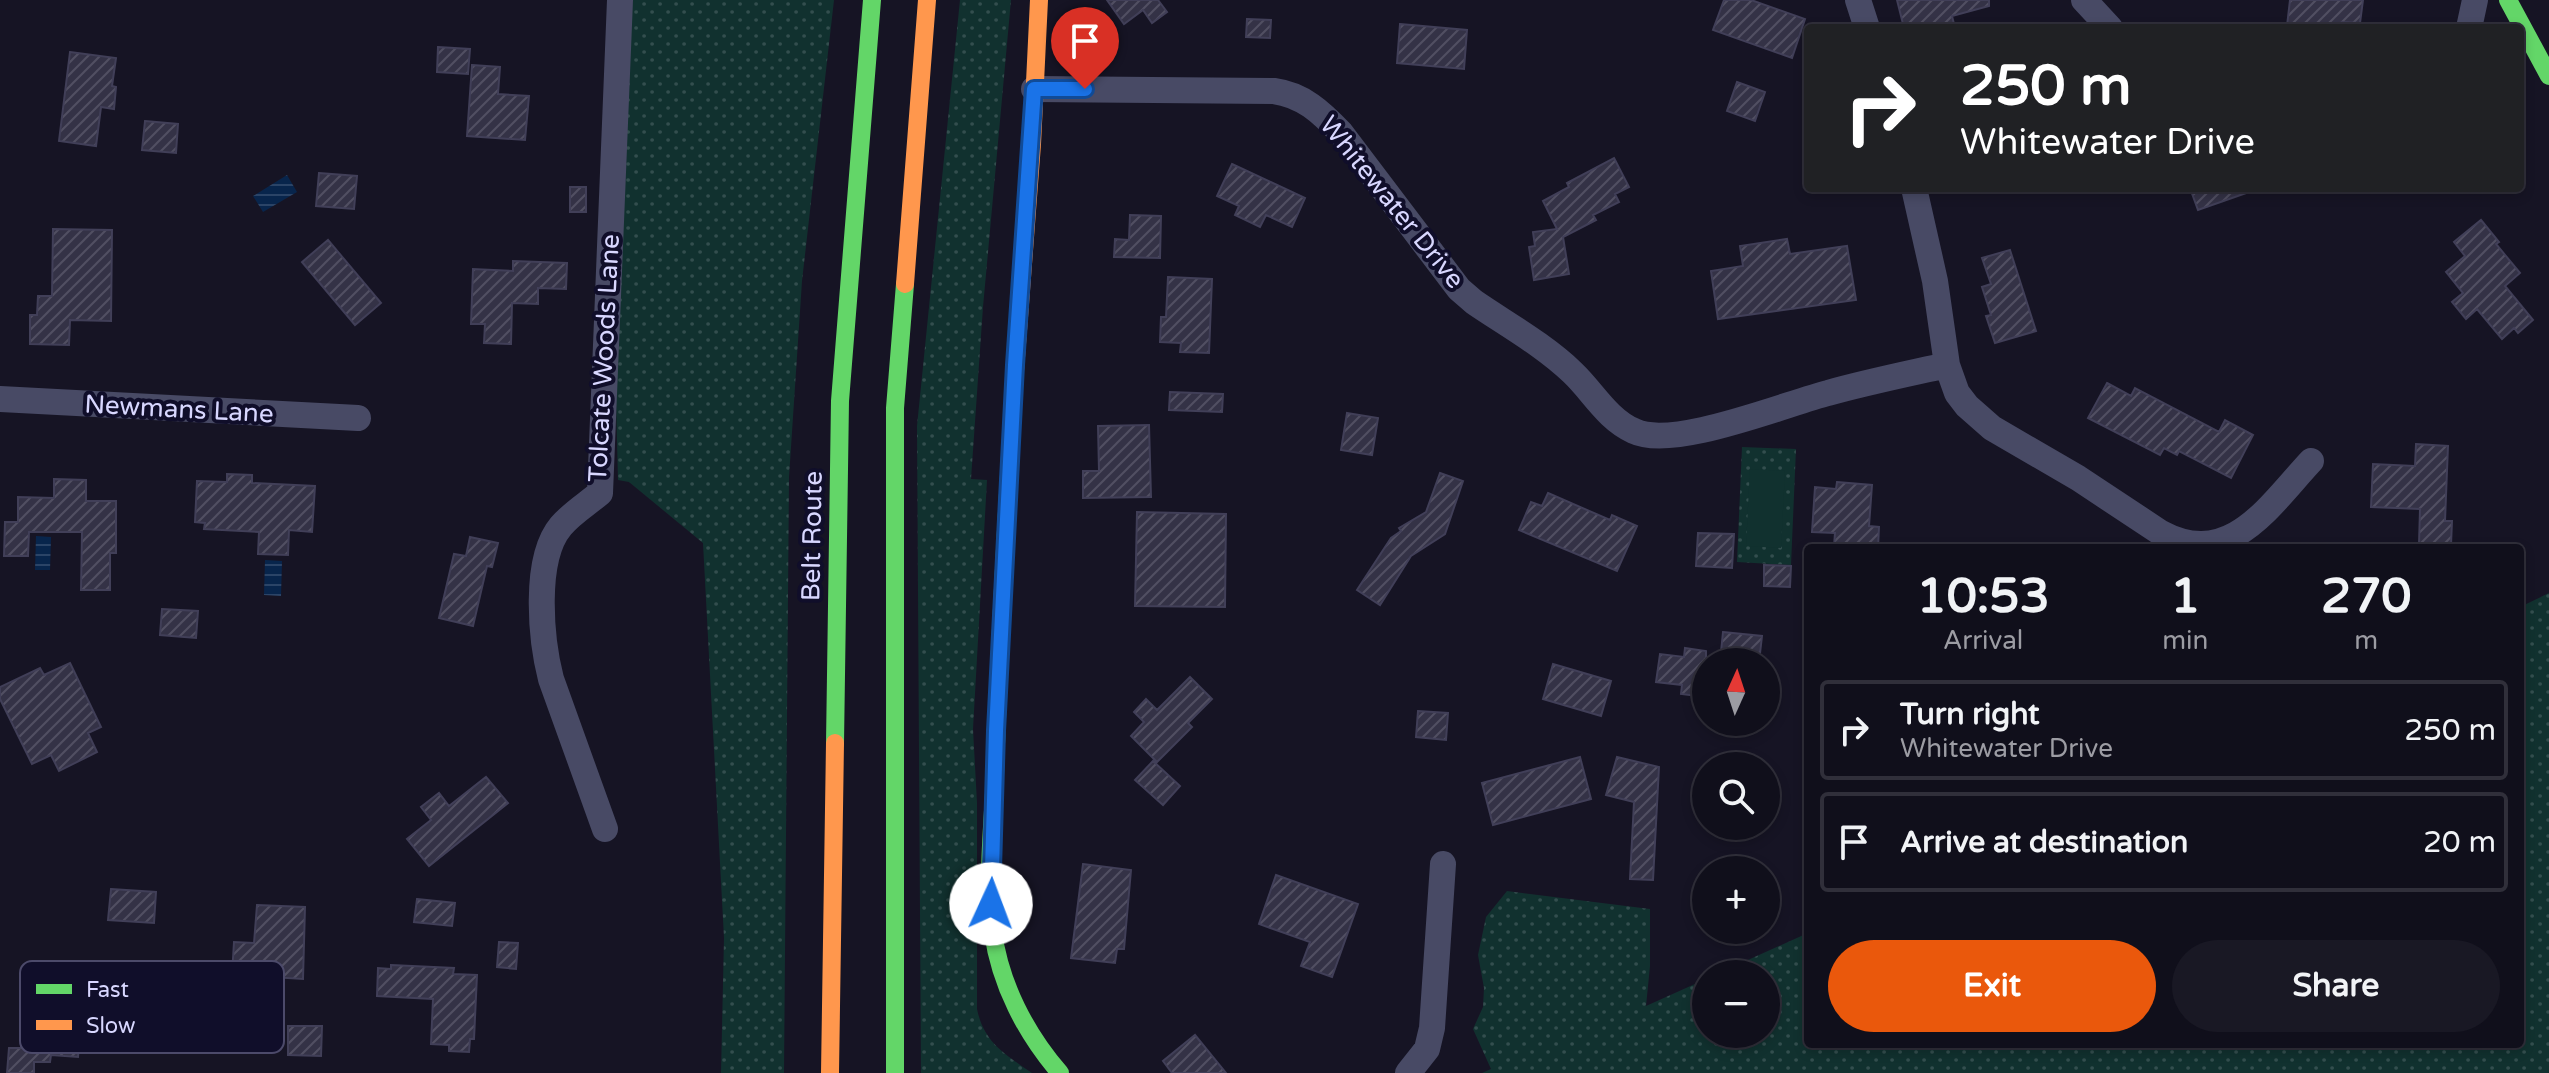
<!DOCTYPE html>
<html lang="en">
<head>
<meta charset="utf-8">
<style>
  body { margin:0; font-family:"Varela Round",sans-serif; background:#191824; color:#f1f3f6; height:100vh; display:flex; flex-direction:column; font-size:30px; white-space:nowrap }
  * { box-sizing:border-box; margin:0 }
  p { font-size:26px; color:#9c9ca3 }
  .icon { flex:none; width:44px; height:44px; fill:none; stroke:currentColor; stroke-width:2; stroke-linecap:round; stroke-linejoin:round }
  .map { position:relative; flex:1; overflow:hidden }
  .details { position:absolute; left:1804px; top:544px; width:720px; height:504px; display:flex; flex-direction:column; background:#100f1b; border-radius:8px; box-shadow:0 4px 12px #0003,0 0 0 2px #302f3a }
  .details>* { flex:none }
  .top-card { position:absolute; left:1804px; top:24px; width:720px; height:168px; border-radius:8px; box-shadow:0 4px 12px #0003,0 0 0 2px #302f3a; background:#202124; color:#fff; overflow:hidden }
  .needle { width:52px; rotate:3deg }
  .fabs { position:absolute; left:1692px; top:648px; display:grid; gap:16px }
  .fabs a { display:grid; place-items:center; width:88px; height:88px; border-radius:50%; background:#100f1b; box-shadow:0 4px 12px #0003,0 0 0 2px #302f3a; font-size:40px }
  .pin { position:absolute; display:grid; place-items:center; width:68px; height:68px; color:#fff; margin:-82px -34px; border-radius:50% 50% 50% 0; rotate:-45deg; box-shadow:0 0 8px #0007 }
  .pin .icon { rotate:45deg }
  .me { position:absolute; width:88px; margin:-44px; rotate:2deg; stroke-linejoin:round; filter:drop-shadow(0 0 6px #0008) }
  .turn { display:flex; align-items:center; gap:28px; height:168px; padding:0 24px; font-size:36px }
  .turn .icon { width:104px; height:104px; stroke-width:2.5 }
  .turn b { display:block; font-size:56px; line-height:68px }
  .eta { display:flex; justify-content:space-evenly; align-items:center; height:136px; text-align:center }
  .eta b { font-size:48px; font-weight:800; line-height:56px }
  .action { display:flex; gap:16px; margin-top:auto; padding:16px 24px }
  .action a { flex:1; height:92px; border-radius:48px; background:#ea580c; color:#fff; font-size:32px; font-weight:800; line-height:92px; text-align:center }
  .action a+a { background:#191824; color:#f1f3f6 }
  ul { padding:0; list-style:none }
  li { display:flex; align-items:center; gap:24px; height:100px; margin:0 16px 12px; padding:0 8px; border:4px solid #302f3a; border-radius:8px }
  li div { flex:1 }
  li b { display:block; font-size:30px }
  li em { font-style:normal }
  .map>svg:first-child { display:block }
  .green { fill:url(#green-dots) }
  .pitch { fill:#11312f }
  .water { fill:url(#water-rules) }
  .building { fill:url(#building-hatch); stroke:#413f58; stroke-width:2 }
  .lines { fill:none; stroke-linecap:round; stroke-linejoin:round }
  .street { stroke:#484a65; stroke-width:26 }
  .fast { stroke:#63d668; stroke-width:18 }
  .slow { stroke:#ff974d; stroke-width:18 }
  .route-casing { stroke:#114b97; stroke-width:20 }
  .route { stroke:#1a73e8; stroke-width:14 }
  .labels { text-anchor:middle; dominant-baseline:central; stroke-width:8; stroke-linejoin:round; paint-order:stroke }
  .street-label { font-size:26px; fill:#d8d7ff; stroke:#100e2a }
  .key { fill:#100e2a; stroke:#4c4a6a; stroke-width:2 }
  .key-label { font-size:22px; fill:#d8d7ff }
</style>
</head>
<body>
<div class="map">
<svg width="2549" height="1073" viewBox="0 0 2549 1073">
  <defs>
    <pattern id="green-dots" width="8" height="8" patternUnits="userSpaceOnUse" patternTransform="scale(2)"><rect width="8" height="8" fill="#11312f"/><path d="M2 2h.1M6 6h.1" fill="none" stroke="#334e4e" stroke-width="1.8" stroke-linecap="round"/></pattern>
    <pattern id="water-rules" width="6" height="5" patternUnits="userSpaceOnUse" patternTransform="scale(2)"><rect width="6" height="5" fill="#08254c"/><path d="M0 2.5h6" fill="none" stroke="#2b4467"/></pattern>
    <pattern id="building-hatch" width="6" height="6" patternUnits="userSpaceOnUse" patternTransform="scale(2)"><rect width="6" height="6" fill="#343246"/><path d="M-1 1l2-2M0 6l6-6M5 7l2-2" fill="none" stroke="#514f62"/></pattern>
  </defs>
  <rect width="100%" height="100%" fill="#161424"/>
  <path class="green" d="M633,0H834L802,281L789,477L784,1073H721L724,938L703,543L629,482L618,480L615,362L628,28Z
    M960,0H1011L983,307L971,479L987,480L973,729L977,803V1009C984,1043 1005,1054 1032,1073H921L917,426Z
    M1742,447L1796,449L1791,565L1737,562Z
    M2549,593V1073H1482L1491,1069L1473,1029L1483,1007L1484,988L1478,955L1486,917L1507,891L1650,909V966L1646,1006L1706,979V1034H1766V974H1717L1808,933V1044H2520V607Z"/>
  <path class="pitch" d="M1750,469L1785,471L1781,548L1746,546Z"/>
  <path class="water" d="M287,175L297,192L263,212L253,196Z
    M36,536L51,537L50,570H35Z
    M265,560L282,561L281,596L264,595Z"/>
  <path class="building" d="M1107,0H1158L1167,12L1152,23L1143,10L1124,24Z
    M1724,0H1751L1805,19L1792,58L1713,30Z
    M1897,0H1989V6L1952,16L1955,28H1904Z
    M2290,0H2363L2360,23L2342,22L2341,28L2287,26Z
    M1247,19L1271,20L1270,38L1246,37Z
    M1400,24L1467,30L1464,69L1397,63Z
    M438,47L470,49L468,74L437,72Z
    M70,52L116,58L112,86L116,87L114,109L101,107L96,146L59,141Z
    M472,65L500,67L498,94L529,96L525,140L467,136Z
    M1737,82L1765,92L1755,121L1727,111Z
    M145,121L178,124L176,153L142,150Z
    M1614,158L1629,187L1615,194L1619,202L1593,215L1596,220L1563,237L1569,274L1534,280L1529,247L1535,246L1533,232L1557,229L1543,201L1569,187L1567,183Z
    M1232,164L1305,198L1292,227L1266,215L1260,227L1235,215L1239,206L1217,196Z
    M319,173L357,176L354,209L316,206Z
    M570,187H586V212H570Z
    M2190,188H2252V191L2198,210Z
    M1130,215L1161,216L1160,258L1114,257L1115,239L1129,240Z
    M2481,220L2499,242L2496,244L2520,273L2505,286L2533,320L2518,333L2514,328L2502,339L2477,309L2466,319L2452,302L2463,293L2446,272L2465,256L2454,242Z
    M53,229L112,230L111,321L70,320L69,345L30,344V315H37L38,296H52Z
    M1787,239L1790,254L1847,246L1856,300L1718,319L1711,271L1743,266L1740,246Z
    M328,240L381,303L355,325L302,262Z
    M2010,250L2036,331L1995,343L1986,316L1991,315L1982,287L1991,284L1982,258Z
    M513,261L567,263L566,289L538,288V304L512,303L511,344L484,343L485,324H471L473,269L513,271Z
    M1168,277L1212,279L1209,353L1180,352L1181,343L1160,342L1161,317H1166Z
    M2107,383L2131,396L2135,388L2219,432L2225,420L2253,435L2231,478L2179,451L2177,455L2164,448L2160,455L2088,418Z
    M1170,392L1223,394L1222,412L1169,410Z
    M1347,413L1378,418L1372,455L1341,450Z
    M1149,425L1151,497L1083,498V471H1099L1098,426Z
    M2416,444L2448,446L2445,521H2452L2451,545L2419,544L2420,509L2371,507L2373,464L2415,466Z
    M1440,473L1463,481L1445,534L1411,556L1380,605L1357,590L1391,538L1401,531L1399,528L1426,512Z
    M227,474L252,475V483L315,486L312,532L289,530L288,555L258,554L259,532L204,529L205,523L195,522L197,481L227,482Z
    M54,479L86,480V501H116V553H110V590H81L82,532H29L28,556H4L5,522H18V497L54,498Z
    M1837,482L1872,485L1869,526L1879,527L1878,548L1834,546L1835,533L1812,532L1815,487L1836,489Z
    M1548,493L1610,520L1612,515L1637,526L1617,571L1519,530L1531,502L1542,506Z
    M1137,512L1226,514L1225,607L1135,606Z
    M1698,533L1734,534L1732,568L1696,566Z
    M470,537L498,543L492,567L487,566L473,626L439,618L454,554L466,556Z
    M1764,565L1791,566L1790,587L1764,586Z
    M162,609L198,611L196,638L160,635Z
    M1723,632L1762,636L1759,662H1720Z
    M1685,648L1706,651V697L1681,694L1682,685L1656,682L1660,654L1684,657Z
    M70,663L101,727L88,733L97,752L59,771L51,755L32,764L0,699V687L40,668L44,675Z
    M1553,664L1611,681L1601,716L1543,699Z
    M1190,677L1212,699L1188,723L1192,727L1157,762L1131,736L1144,722L1134,712L1146,699L1157,710Z
    M1418,711L1448,713L1446,740L1416,737Z
    M1580,757L1591,799L1493,825L1482,783Z
    M1617,757L1659,767L1653,880L1630,879L1634,802L1606,795Z
    M1153,761L1180,786L1163,805L1135,780Z
    M486,777L508,803L429,866L407,839L431,820L421,807L439,793L449,806Z
    M1083,864L1131,870L1124,949H1117L1115,963L1071,958Z
    M1276,875L1358,904L1332,977L1301,966L1310,942L1259,924Z
    M111,889L156,892L154,923L108,920Z
    M417,899L455,903L452,926L414,922Z
    M257,905L305,907L303,979L271,977L269,1002L248,1001L249,976L232,975L234,942L254,943Z
    M499,942L518,943L516,969L497,967Z
    M391,965L454,968L453,974L477,975L474,1039H470L469,1052L449,1051V1045L431,1044L433,999L377,996L378,968L391,969Z
    M22,1016L81,1019L78,1057L51,1055L50,1062H34V1073H7L9,1048H21Z
    M288,1026H322L321,1056L288,1055Z
    M1195,1035L1226,1073H1172L1163,1061Z"/>
  <g class="lines">
    <path class="street" d="M1858,0L1867,28
      M2084,0L2110,28
      M2469,28L2475,0
      M1034,89L1274,91C1303,95 1321,112 1341,133L1459,289L1474,302C1506,324 1544,345 1573,373C1593,392 1607,419 1634,431C1673,450 1785,404 1828,393C1867,382 1907,374 1947,365
      M1914,188L1935,281L1947,365L1957,393L1967,406L1992,428L2078,478L2161,533C2230,570 2269,506 2311,461
      M0,399L358,418
      M605,829L551,679C541,640 533,559 561,526C572,513 587,504 600,493L620,0
      M1408,1073L1427,1049L1432,1028L1443,864"/>
    <path class="fast" d="M2508,0L2549,76
      M1014,384C1007,514 999,644 995,774C993,824 986,882 993,932C1000,984 1026,1034 1060,1073
      M835,743L840,401L872,0
      M895,1073V408L905,284"/>
    <path class="slow" d="M905,284L927,0
      M1014,384L1032,144L1039,0
      M830,1073L835,743"/>
  </g>
  <g class="lines">
    <defs>
      <path id="route" d="M991,904L996,731L1015,365L1034,89H1085"/>
    </defs>
    <use href="#route" class="route-casing"/>
    <use href="#route" class="route"/>
  </g>
  <g class="labels">
    <g class="street-label">
      <text transform="translate(1392 202) rotate(51)">Whitewater Drive</text>
      <text transform="translate(604 358) rotate(-87)">Tolcate Woods Lane</text>
      <text transform="translate(179 409) rotate(3)">Newmans Lane</text>
      <text transform="translate(812 536) rotate(-89)">Belt Route</text>
    </g>
  </g>
  <rect x="20" y="961" width="264" height="92" rx="12" class="key"/>
  <rect x="36" y="984" width="36" height="10" fill="#63d668"/>
  <rect x="36" y="1020" width="36" height="10" fill="#ff974d"/>
  <g class="key-label">
    <text x="86" y="997">Fast</text>
    <text x="86" y="1033">Slow</text>
  </g>
</svg>
<div class="fabs">
<a><svg class="needle" viewBox="-14 -14 28 28"><path d="M0-13l5 13h-10z" fill="#e53935"/><path d="M0 13l5-13h-10z" fill="#9c9ca3"/></svg></a>
<a><svg class="icon" aria-label="search" viewBox="0 0 24 24"><circle cx="10" cy="10" r="6"/><path d="M15 15l6 6"/></svg></a>
<a>+</a>
<a>−</a>
</div>
<div class="pin" style="left:1085px;top:89px;background:#d93025"><svg class="icon" aria-label="arrive" viewBox="0 0 24 24"><path d="M6 21V4h12l-3 4 3 4H6"/></svg></div>
<svg class="me" style="left:991px;top:904px" viewBox="-20 -20 40 40"><circle r="19" fill="#fff"/><path d="M0-13L10 11 0 6-10 11z" fill="#1a73e8"/></svg>
<div class="top-card">
<div class="turn"><svg class="icon" aria-label="right" viewBox="0 0 24 24"><path d="M7 20v-9h11M14 6l5 5-5 5"/></svg><div><b>250 m</b>Whitewater Drive</div></div>
</div>
<section class="details">
<div class="eta">
<div><b>10:53</b><p>Arrival</p></div>
<div><b>1</b><p>min</p></div>
<div><b>270</b><p>m</p></div>
</div>
<ul>
<li><svg class="icon" aria-label="right" viewBox="0 0 24 24"><path d="M7 20v-9h11M14 6l5 5-5 5"/></svg><div><b>Turn right</b><p>Whitewater Drive</p></div><em>250 m</em></li>
<li><svg class="icon" aria-label="arrive" viewBox="0 0 24 24"><path d="M6 21V4h12l-3 4 3 4H6"/></svg><div><b>Arrive at destination</b></div><em>20 m</em></li>
</ul>
<div class="action"><a>Exit</a><a>Share</a></div>
</section>
</div>
</body>
</html>
